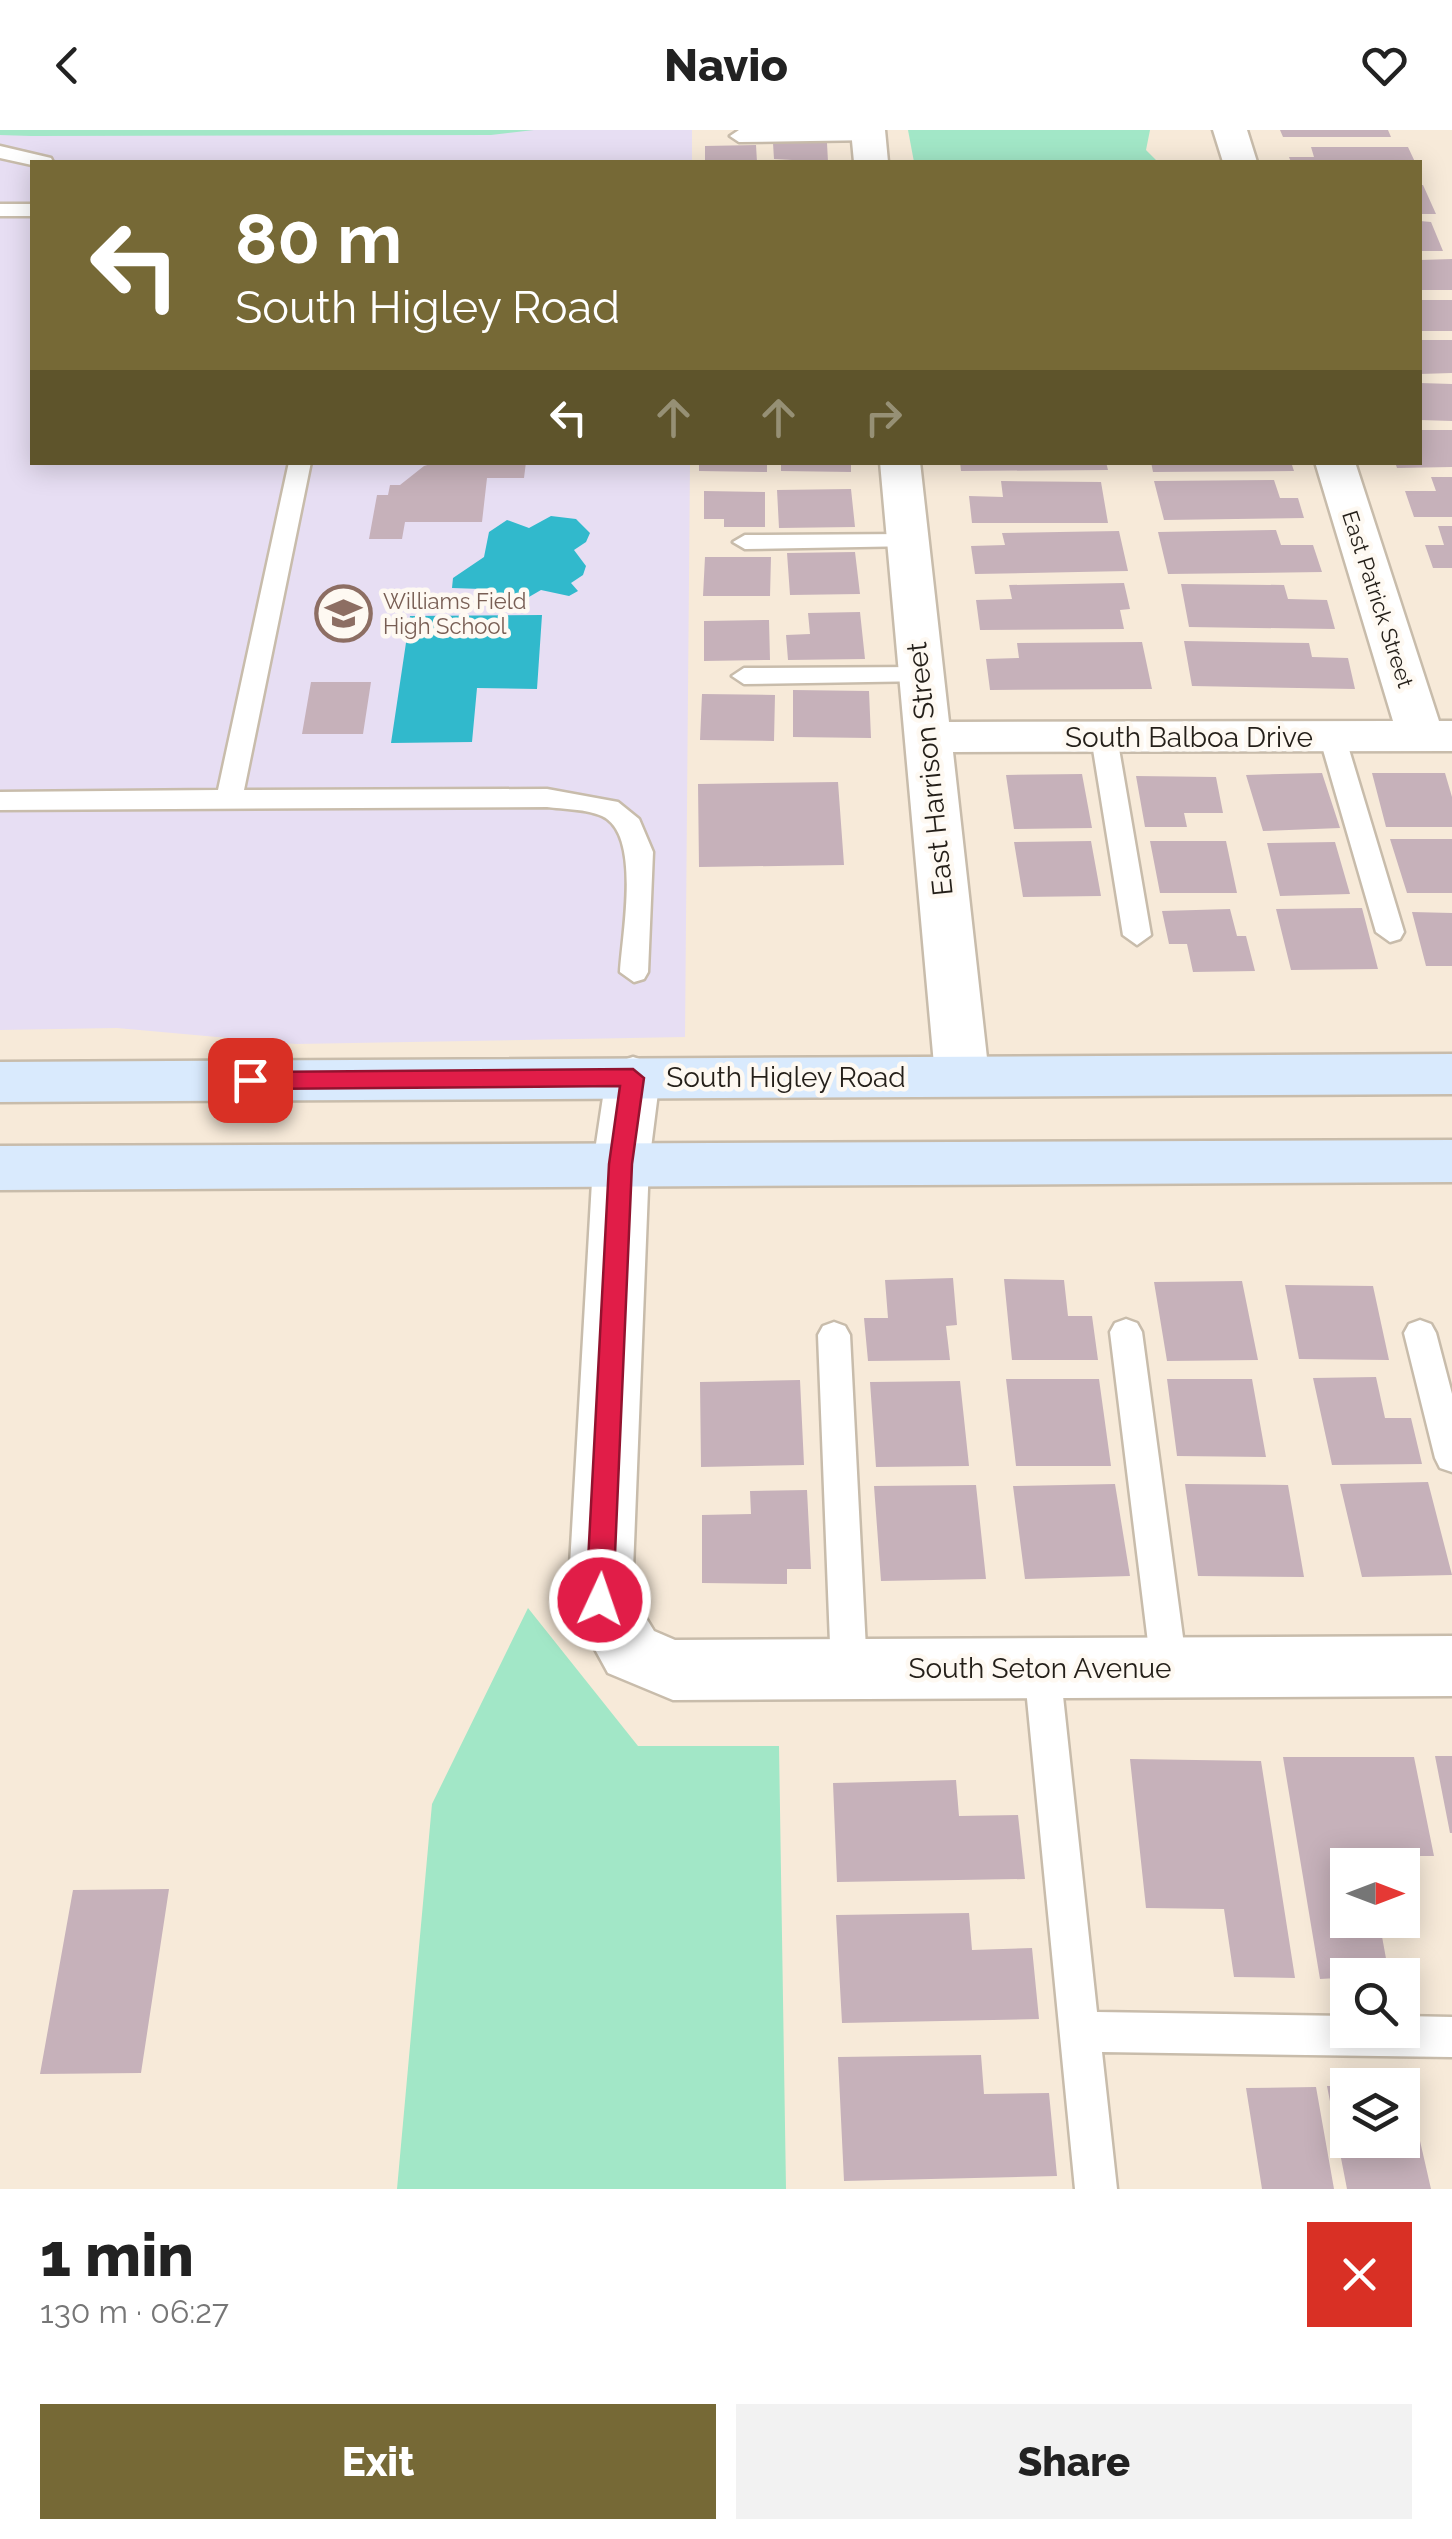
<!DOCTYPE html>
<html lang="en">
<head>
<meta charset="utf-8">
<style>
  body { margin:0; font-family:Raleway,sans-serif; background:#f2f2f2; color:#222; height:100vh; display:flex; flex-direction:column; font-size:38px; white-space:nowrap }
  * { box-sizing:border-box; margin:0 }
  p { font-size:32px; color:#767676 }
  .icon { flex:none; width:55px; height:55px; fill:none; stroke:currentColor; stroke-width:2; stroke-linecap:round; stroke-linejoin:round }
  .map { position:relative; height:2059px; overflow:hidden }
  .drawer { display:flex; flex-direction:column; background:#fff; flex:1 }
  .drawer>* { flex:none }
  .hud { position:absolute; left:30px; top:30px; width:1392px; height:305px; border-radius:0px; box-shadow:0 5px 25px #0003; background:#766936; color:#fff; overflow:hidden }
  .needle { width:65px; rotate:90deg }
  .tools { position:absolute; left:1330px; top:1718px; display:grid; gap:20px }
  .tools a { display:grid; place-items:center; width:90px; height:90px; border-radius:0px; background:#fff; box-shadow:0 5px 25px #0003; font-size:50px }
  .pin { position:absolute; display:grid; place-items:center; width:85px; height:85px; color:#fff; margin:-42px; border-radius:20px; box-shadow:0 5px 15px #0006 }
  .me { position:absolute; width:110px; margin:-55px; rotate:3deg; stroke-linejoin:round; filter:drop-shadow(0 0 8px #0008) }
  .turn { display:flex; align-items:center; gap:35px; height:210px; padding:0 40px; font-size:45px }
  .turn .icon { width:130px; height:130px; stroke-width:2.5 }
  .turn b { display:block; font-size:70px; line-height:85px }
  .lanes { display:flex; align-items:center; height:95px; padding:0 40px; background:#0003; justify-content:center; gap:50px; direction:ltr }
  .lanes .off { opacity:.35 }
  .round { display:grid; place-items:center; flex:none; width:105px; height:105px; border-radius:0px; background:#f2f2f2 }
  .head { display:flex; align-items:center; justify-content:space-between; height:170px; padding:0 40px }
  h1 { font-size:60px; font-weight:800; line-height:75px }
  .button { display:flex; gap:20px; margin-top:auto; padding:20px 40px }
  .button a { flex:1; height:115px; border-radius:0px; background:#766936; color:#fff; font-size:40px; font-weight:800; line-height:115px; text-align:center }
  .button a+a { background:#f2f2f2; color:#222 }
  header { display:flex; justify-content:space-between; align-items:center; height:130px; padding:0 40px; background:#fff; font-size:45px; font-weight:800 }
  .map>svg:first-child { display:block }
  .education { fill:#e7def3 }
  .green { fill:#a2e7c7 }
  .water { fill:#31b9cc }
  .building { fill:#c6b1ba }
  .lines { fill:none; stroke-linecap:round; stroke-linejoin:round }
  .service-casing { stroke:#c8bcab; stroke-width:5 }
  .minor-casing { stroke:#c8bcab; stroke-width:5 }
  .secondary-casing { stroke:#c8bcab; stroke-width:5 }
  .service { fill:#fff; fill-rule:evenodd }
  .minor { fill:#fff; fill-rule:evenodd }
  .secondary { fill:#d9eafd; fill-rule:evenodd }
  .route { fill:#e11d48; stroke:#92132f; stroke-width:2.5 }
  .labels { text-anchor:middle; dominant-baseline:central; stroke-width:9; stroke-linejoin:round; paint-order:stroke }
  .far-street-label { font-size:22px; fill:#241f19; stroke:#fef9f2 }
  .far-education-label { font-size:22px; fill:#785e54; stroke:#fef9f2; text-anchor:start }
  .street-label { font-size:28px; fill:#241f19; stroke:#fef9f2 }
</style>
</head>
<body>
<header><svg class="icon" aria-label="back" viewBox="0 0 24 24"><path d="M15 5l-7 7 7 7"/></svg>Navio<svg class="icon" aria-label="heart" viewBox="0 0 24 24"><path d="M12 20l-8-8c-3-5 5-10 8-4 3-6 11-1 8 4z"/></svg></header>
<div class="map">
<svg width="1452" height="2059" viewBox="0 0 1452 2059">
  <rect width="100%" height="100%" fill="#f7ead9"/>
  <path class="education" d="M0,0H692V32H32V332L690,333L685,907L296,914L117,898L0,900Z"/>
  <path class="green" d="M0,0H534L491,5L31,6L0,5Z
    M908,0H1150L1146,20L1158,32H914Z
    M528,1478L638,1616H779L786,2059H397L432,1674Z"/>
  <path class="water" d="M551,386L576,389L590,403L586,412L574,420L586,436L583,445L571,453L578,461L569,466L541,460L522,471H483L481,459L452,458L453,448L484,427L489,402L507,390L529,398Z
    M542,485L537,559L477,558L472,612L391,613L410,486Z"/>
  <path class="building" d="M1280,0H1388L1391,7H1283Z
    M773,13H827L828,32L774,29Z
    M756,15L757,32H705V16Z
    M1311,17H1408L1415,32H1291L1289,27H1314Z
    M1420,55H1423L1436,84H1420Z
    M1420,91L1431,92L1443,121H1420Z
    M1452,129V160H1420V130Z
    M1420,170H1452V201H1420Z
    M1420,210H1452V243L1420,244Z
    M1420,253L1452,254V291L1420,290Z
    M1420,300H1452V337L1397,338L1395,332H1420Z
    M437,332H526L524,348H487L482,392H405L402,409H369L377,365H388L390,355H400L424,336Z
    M699,332H767V342L699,341Z
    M781,332H851V342L781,341Z
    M960,332H1106L1108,340L961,341Z
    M1151,332H1291L1294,341L1153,342Z
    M1431,347H1452V387H1414L1405,361H1436Z
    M1274,350L1280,368H1298L1304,388L1164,390L1154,351Z
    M1001,351L1101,352L1108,393H972L969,366L1003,367Z
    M851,359L855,397L779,398L777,360Z
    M704,361L765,362V397H724V389H704Z
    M1438,396H1452V438H1433L1425,415H1444Z
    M1276,400L1281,415H1313L1322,442L1168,444L1158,402Z
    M1119,401L1128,441L975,444L971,416L1005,415L1002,403Z
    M855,422L860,464L790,465L787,423Z
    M705,427H771L770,466H703Z
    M1124,453L1130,479L1120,480L1124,499L980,500L976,470L1012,469L1009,455Z
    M1181,454L1284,455L1288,469L1327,470L1335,499L1189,497Z
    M860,482L865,529L788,530L786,505L810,504L808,483Z
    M769,490L770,530L704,531V491Z
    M1184,511L1309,513L1312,527L1348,528L1355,559L1192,556Z
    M1142,512L1152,559L990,560L986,529L1019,528L1017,513Z
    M311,552H371L363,604H302Z
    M793,560L869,561L871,608L793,607Z
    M702,564L775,565L774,611L700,610Z
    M1322,643L1340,698L1263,701L1246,645Z
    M1372,643H1445L1452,667V697H1386Z
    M1082,644L1092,698L1014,699L1006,645Z
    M1136,646L1216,647L1223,683H1184L1187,697H1145Z
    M838,652L844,735L699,737L698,654Z
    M1390,709H1452V763H1407Z
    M1091,711L1101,766L1023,767L1014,712Z
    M1150,711H1226L1237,763H1160Z
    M1335,712L1350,764L1280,766L1267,713Z
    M1362,778L1378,839L1291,840L1276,779Z
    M1230,779L1237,806H1246L1255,841L1193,842L1187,814H1169L1162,781Z
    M1412,782L1452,783V836H1426Z
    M953,1148L957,1195L946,1196L950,1230L868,1231L864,1188H888L885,1150Z
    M1004,1149L1064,1150L1068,1186H1092L1098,1230H1012Z
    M1242,1151L1258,1230L1167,1231L1154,1152Z
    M1285,1155L1373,1156L1389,1230L1299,1229Z
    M1376,1247L1385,1288H1411L1422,1334L1332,1335L1313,1248Z
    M1006,1249H1099L1111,1336H1016Z
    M1167,1249H1252L1266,1327L1177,1326Z
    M800,1250L804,1335L701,1337L700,1252Z
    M960,1251L969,1336L876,1337L870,1252Z
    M1428,1352L1452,1445L1362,1447L1340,1354Z
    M1115,1354L1130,1446L1025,1449L1013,1356Z
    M1185,1354L1288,1355L1304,1447L1198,1446Z
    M976,1355L986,1449L881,1451L874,1356Z
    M807,1360L811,1439H787V1454L702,1453V1385L751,1384L750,1361Z
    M1435,1626H1452V1703H1450Z
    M1283,1627H1414L1434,1726H1366L1368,1735H1348V1790H1379L1389,1845L1320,1849Z
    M1130,1629L1261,1631L1295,1848L1234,1847L1224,1779L1146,1778Z
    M956,1650L959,1686L1018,1685L1025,1749L837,1752L833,1653Z
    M169,1759L141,1943L40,1944L73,1760Z
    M969,1783L972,1820L1032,1818L1039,1889L842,1893L836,1785Z
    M981,1925L984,1964L1049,1963L1057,2046L844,2051L838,1927Z
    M1402,1954H1407L1431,2059H1347L1327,1956H1348V2010H1402Z
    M1316,1957L1334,2059H1262L1246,1958Z"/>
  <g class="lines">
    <defs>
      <path id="service" d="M868,0L877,6L875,10L739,12L730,6L739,0Z
        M0,16L51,28L53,32L32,35L0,28Z
        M0,74H32V86H0Z
        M289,332H311L244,660L547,659L618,672L639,689L653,722L648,842L644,849L634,852L620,842C622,804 642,704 602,686C587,679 563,679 547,677L0,680V662L218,660Z
        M908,404L916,406V416L745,419L733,412L745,405Z
        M920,537L929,539L932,545L929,551L744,554L732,546L744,538Z
        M1332,598L1345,606L1404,802L1400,809L1390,812L1376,802L1319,606Z
        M1104,599L1117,607L1151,805L1137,815L1123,805L1091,607Z
        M1126,1189L1137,1193L1142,1202L1187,1537L1182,1549L1169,1554L1156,1549L1151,1537L1110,1202L1115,1193Z
        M1420,1190L1431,1194L1436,1203L1452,1264V1342L1440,1338L1435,1328L1404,1203L1409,1194Z
        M834,1192L845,1196L850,1205L867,1539L862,1551L849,1556L836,1551L831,1539L818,1205L823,1196Z
        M1042,1521L1055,1526L1060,1538L1097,1882L1348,1886V1900H1402V1886L1452,1887V1927L1102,1922L1117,2059H1075L1024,1538L1029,1526Z"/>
      <path id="minor" d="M851,0H885L888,32H854Z
        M1213,0H1247L1257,32H1223Z
        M880,332H920L949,592L1393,591L1315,332H1355L1439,591H1452V621L953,622L989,946L981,960L962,966L943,960L935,946Z
        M633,927L652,933L660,947L649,1034L632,1465L654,1501L675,1510L1452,1506V1566L673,1570L608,1543L568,1470L593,1034L606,947L614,933Z"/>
      <path id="secondary" d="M1452,924V964L0,972V932Z
        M1452,1010V1052L0,1060V1016Z"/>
    </defs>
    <use href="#service" class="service-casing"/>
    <use href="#minor" class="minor-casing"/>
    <use href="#secondary" class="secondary-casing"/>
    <use href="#service" class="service"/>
    <use href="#minor" class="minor"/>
    <use href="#secondary" class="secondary"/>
  </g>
  <path class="route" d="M633,939L644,948L632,1034L613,1470L609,1478L600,1481L590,1478L586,1470L609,1034L620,956L250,959L239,950L250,942Z"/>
  <defs>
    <symbol id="school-ring" viewBox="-11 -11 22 22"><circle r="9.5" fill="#fef9f2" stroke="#8d6e63" stroke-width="1.5"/><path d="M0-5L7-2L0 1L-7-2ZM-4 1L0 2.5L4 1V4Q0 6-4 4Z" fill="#8d6e63"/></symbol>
  </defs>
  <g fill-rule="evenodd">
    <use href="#school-ring" x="312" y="452" width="63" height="63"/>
  </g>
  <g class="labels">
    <g class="far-street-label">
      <text transform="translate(1378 469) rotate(72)">East Patrick Street</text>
    </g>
    <g class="far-education-label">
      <text x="383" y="471">Williams Field<tspan x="383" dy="25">High School</tspan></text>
    </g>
    <g class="street-label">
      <text x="1189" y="607">South Balboa Drive</text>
      <text transform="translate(930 639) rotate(-96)">East Harrison Street</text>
      <text x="786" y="947">South Higley Road</text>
      <text x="1040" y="1538">South Seton Avenue</text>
    </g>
  </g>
</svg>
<div class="tools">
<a><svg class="needle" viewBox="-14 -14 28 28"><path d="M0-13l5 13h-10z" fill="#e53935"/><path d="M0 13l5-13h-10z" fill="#767676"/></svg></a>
<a><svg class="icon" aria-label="search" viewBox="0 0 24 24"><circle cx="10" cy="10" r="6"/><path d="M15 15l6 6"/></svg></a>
<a><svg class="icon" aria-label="layers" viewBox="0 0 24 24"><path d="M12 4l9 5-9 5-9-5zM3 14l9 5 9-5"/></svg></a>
</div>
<div class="pin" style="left:250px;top:950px;background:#d93025"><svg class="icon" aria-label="arrive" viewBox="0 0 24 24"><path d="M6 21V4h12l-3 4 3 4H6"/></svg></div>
<svg class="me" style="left:600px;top:1470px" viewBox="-20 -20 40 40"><circle r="17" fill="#e11d48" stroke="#fff" stroke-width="3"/><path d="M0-11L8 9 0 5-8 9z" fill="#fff"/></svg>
<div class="hud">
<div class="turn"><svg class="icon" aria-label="left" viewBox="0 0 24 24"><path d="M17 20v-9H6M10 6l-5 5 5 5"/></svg><div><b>80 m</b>South Higley Road</div></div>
<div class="lanes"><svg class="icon" aria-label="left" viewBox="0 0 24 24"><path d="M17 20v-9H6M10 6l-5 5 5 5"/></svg><svg class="icon off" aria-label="ahead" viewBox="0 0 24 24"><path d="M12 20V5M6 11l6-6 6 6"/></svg><svg class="icon off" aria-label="ahead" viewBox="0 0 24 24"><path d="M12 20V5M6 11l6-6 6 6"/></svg><svg class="icon off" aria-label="right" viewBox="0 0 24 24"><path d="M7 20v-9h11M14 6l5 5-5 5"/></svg></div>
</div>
</div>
<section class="drawer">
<div class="head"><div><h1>1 min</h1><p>130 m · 06:27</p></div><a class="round" style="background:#d93025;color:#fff"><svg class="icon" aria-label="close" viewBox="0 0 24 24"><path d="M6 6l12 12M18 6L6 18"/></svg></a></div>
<div class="button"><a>Exit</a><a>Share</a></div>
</section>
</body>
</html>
